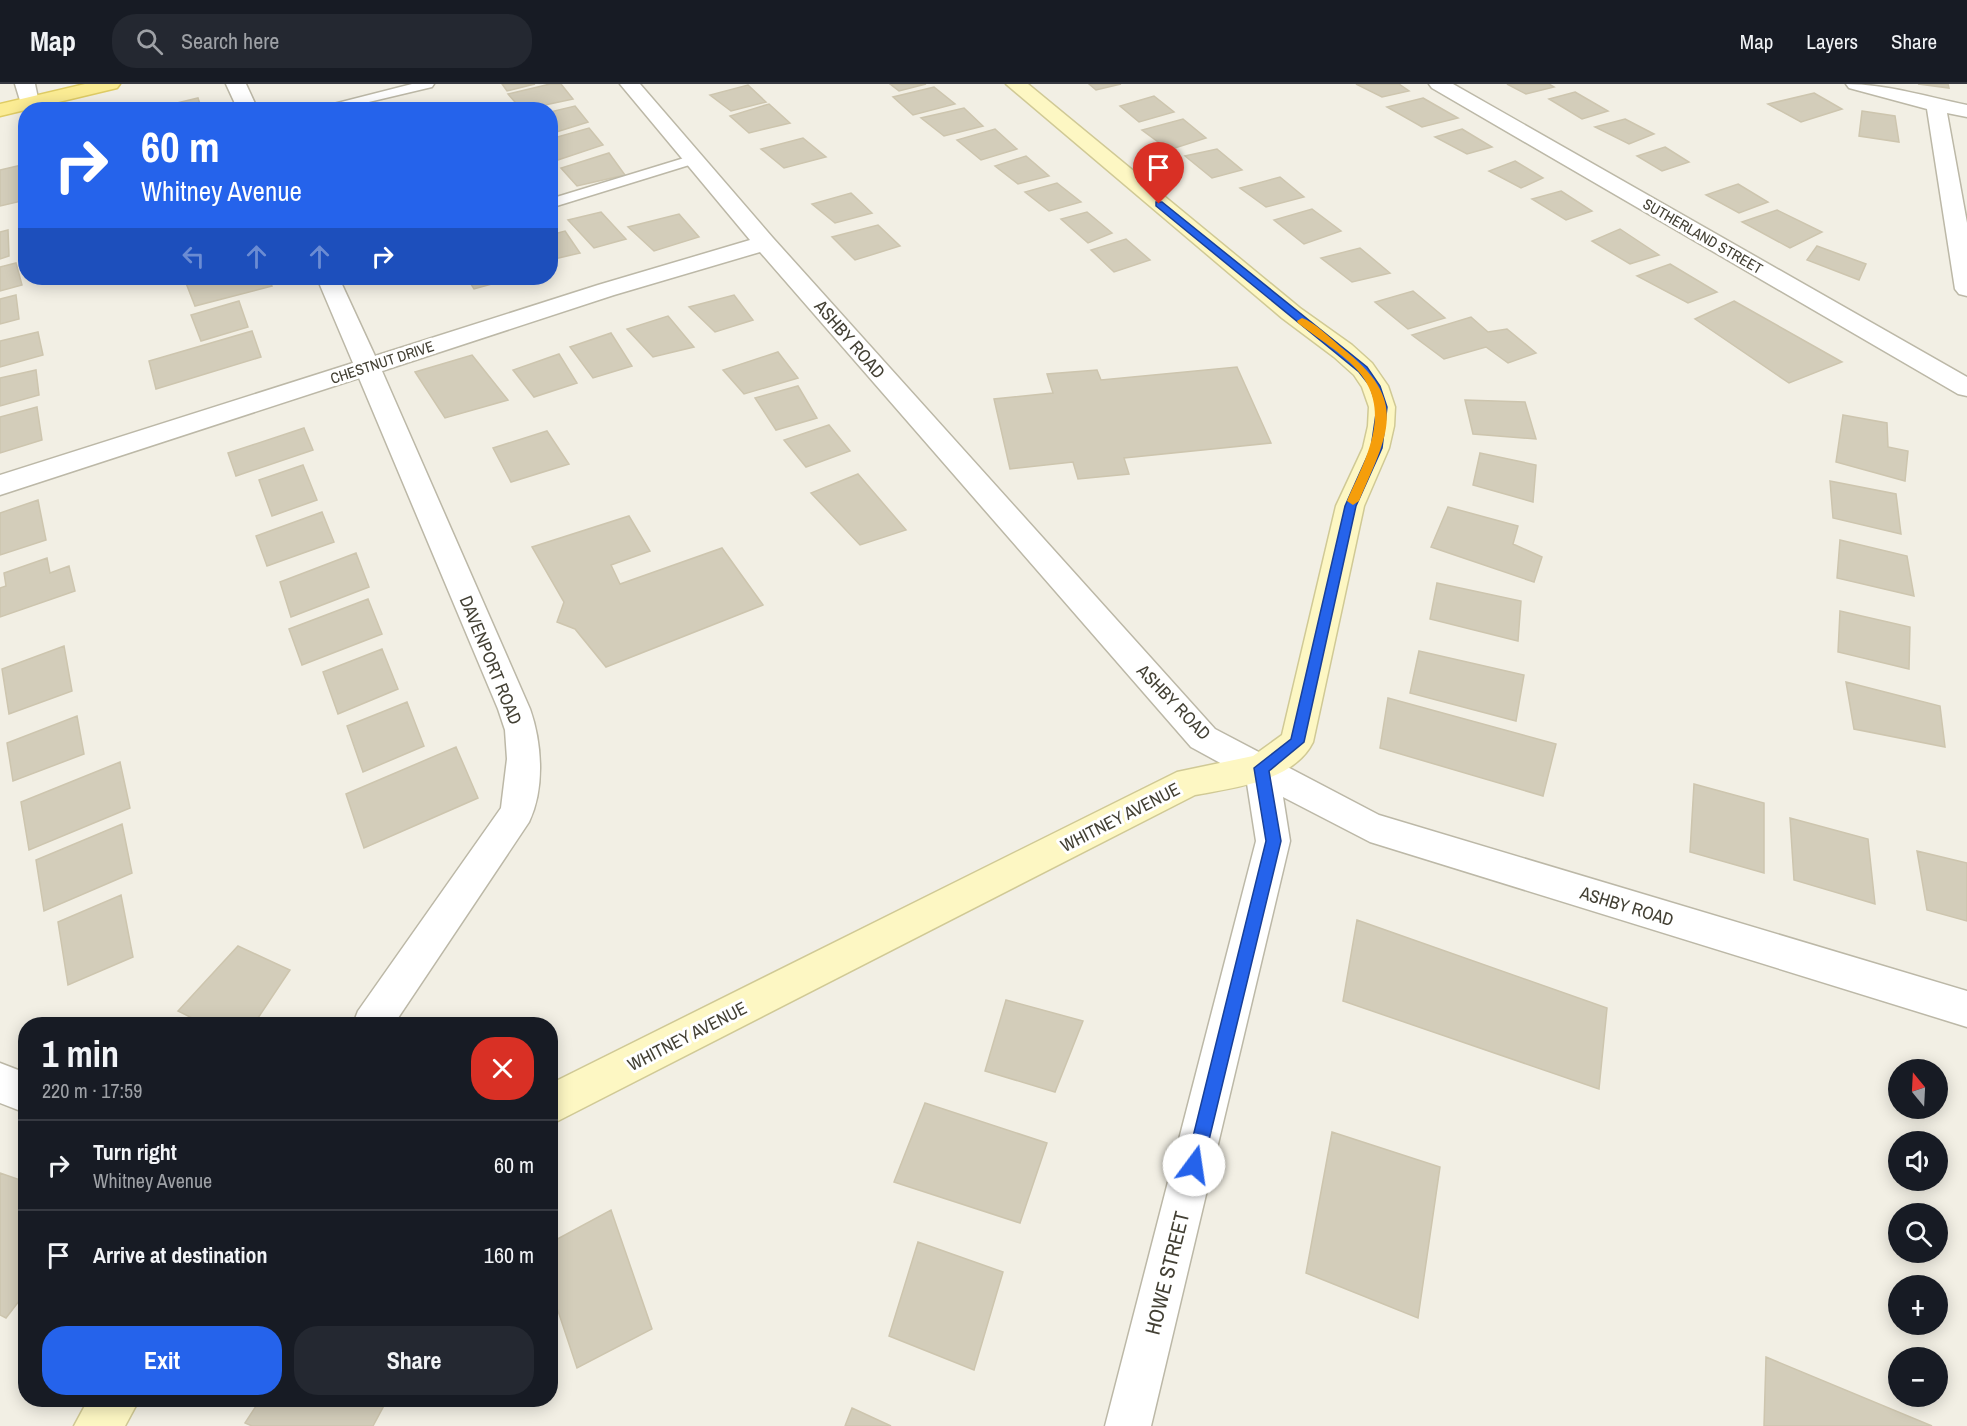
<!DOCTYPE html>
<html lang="en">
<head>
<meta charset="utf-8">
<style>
  body { margin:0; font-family:"Archivo Narrow",sans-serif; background:#242831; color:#f1f3f6; height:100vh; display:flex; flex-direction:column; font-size:22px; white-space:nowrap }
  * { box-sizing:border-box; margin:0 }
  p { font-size:20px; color:#9ea1a6 }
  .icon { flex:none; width:33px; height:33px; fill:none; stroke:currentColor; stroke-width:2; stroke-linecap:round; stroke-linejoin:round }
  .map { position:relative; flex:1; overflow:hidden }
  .details { position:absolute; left:18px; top:933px; width:540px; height:390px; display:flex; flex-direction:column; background:#171b24; border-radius:24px; box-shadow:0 3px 15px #0003 }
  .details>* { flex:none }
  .guide { position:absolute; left:18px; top:18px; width:540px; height:183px; border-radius:24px; box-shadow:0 3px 15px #0003; background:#2563eb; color:#fff; overflow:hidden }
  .needle { width:39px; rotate:342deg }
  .fabs { position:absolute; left:1888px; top:975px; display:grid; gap:12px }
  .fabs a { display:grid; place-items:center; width:60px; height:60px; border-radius:50%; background:#171b24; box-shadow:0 3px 15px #0003; font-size:30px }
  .pin { position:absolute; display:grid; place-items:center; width:51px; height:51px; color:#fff; margin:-62px -26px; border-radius:50% 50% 50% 0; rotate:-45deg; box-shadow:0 0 6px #0007 }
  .pin .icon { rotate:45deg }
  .me { position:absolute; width:66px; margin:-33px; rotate:14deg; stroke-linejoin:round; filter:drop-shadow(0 0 4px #0008) }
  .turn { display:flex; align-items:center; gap:21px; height:126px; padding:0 24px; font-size:27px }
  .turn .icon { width:78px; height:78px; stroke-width:2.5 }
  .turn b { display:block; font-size:42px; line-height:51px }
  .lanes { display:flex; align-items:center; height:57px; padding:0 24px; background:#0003; justify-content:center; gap:30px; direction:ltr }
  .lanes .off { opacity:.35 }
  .round { display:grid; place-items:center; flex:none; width:63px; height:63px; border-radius:24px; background:#242831 }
  .headline { display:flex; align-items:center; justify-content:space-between; height:102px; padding:0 24px }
  h1 { font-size:36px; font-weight:700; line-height:45px }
  .primary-button { display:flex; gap:12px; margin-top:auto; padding:12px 24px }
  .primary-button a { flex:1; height:69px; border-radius:24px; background:#2563eb; color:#fff; font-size:24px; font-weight:700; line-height:69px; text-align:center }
  .primary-button a+a { background:#242831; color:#f1f3f6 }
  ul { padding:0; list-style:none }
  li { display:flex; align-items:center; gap:18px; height:90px; padding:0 24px; border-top:2px solid #363941 }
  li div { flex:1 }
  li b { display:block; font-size:22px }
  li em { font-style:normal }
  header { display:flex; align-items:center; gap:36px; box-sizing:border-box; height:84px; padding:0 30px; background:#171b24; border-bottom:2px solid #363941 }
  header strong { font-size:28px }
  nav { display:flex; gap:33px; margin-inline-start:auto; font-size:21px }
  .search { width:420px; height:54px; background:#242831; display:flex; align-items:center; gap:15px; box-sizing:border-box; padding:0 21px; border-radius:24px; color:#9ea1a6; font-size:22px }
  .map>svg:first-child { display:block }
  .building { fill:#d3cdba; stroke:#cdc5ae; stroke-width:1.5 }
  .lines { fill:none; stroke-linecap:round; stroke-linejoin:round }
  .lane-casing { stroke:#bcb8a7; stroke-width:3 }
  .street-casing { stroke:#bcb8a7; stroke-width:3 }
  .secondary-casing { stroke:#d0c995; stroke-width:3 }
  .primary-casing { stroke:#dfcc65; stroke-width:3 }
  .lane { fill:#fff; fill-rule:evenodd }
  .street { fill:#fff; fill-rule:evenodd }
  .secondary { fill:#fdf7c3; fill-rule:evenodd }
  .primary { fill:#fbec94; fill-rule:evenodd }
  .route { fill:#2563eb; stroke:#184099; stroke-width:1.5 }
  .slow { fill:#f59e0b }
  .labels { text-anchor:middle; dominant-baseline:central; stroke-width:6; stroke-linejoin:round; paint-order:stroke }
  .far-street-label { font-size:15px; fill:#434034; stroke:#fff }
  .street-label { font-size:18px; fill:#434034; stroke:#fff }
  .near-street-label { font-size:21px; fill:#434034; stroke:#fff }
</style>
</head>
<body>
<header>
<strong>Map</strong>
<div class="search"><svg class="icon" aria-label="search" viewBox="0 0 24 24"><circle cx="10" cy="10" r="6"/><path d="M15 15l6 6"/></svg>Search here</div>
<nav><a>Map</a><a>Layers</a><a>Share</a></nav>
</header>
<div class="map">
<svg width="1967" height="1342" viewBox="0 0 1967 1342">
  <rect width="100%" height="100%" fill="#f2efe4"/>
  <path class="building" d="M502,0H535L507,7Z
    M550,0H561L573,15L522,26L508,10Z
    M890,0H926L899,7Z
    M1089,0H1121L1096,6Z
    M1356,0H1399L1409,7L1382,13Z
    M1507,0H1549L1554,3L1526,10Z
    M1948,0L1949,4L1918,0Z
    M748,1L766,18L731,27L710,11Z
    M934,3L955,20L913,31L893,13Z
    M1575,8L1608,27L1582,35L1549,15Z
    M1814,9L1842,25L1801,38L1768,20Z
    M1154,12L1174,28L1139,38L1120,22Z
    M198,14L202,26H148Z
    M1423,14L1458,34L1422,43L1387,23Z
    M383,20L386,26H352Z
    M769,20L790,39L749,49L730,32Z
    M575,22L588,38L550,50V28Z
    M964,24L983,42L944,52L921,34Z
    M1862,27L1895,32L1899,58L1859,52Z
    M1183,35L1206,54L1169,66L1142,46Z
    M1625,35L1654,50L1629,60L1595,43Z
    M589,44L603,61L552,78L550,55Z
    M995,45L1017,65L981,76L957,56Z
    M1462,45L1492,63L1467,70L1435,53Z
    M803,54L826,73L784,84L761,65Z
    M1665,63L1689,78L1662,87L1637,72Z
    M1217,65L1242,86L1212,94L1185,72Z
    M609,69L625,91L577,102L561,84Z
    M1026,72L1049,92L1018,100L995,82Z
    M1515,77L1543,94L1521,104L1489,87Z
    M26,80V116L0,122V86Z
    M1280,93L1304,113L1266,123L1240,104Z
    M1057,99L1081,118L1049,127L1025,108Z
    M1738,100L1768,118L1739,129L1706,111Z
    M1561,107L1592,127L1566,136L1532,115Z
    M851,109L872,129L835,139L812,120Z
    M1312,125L1341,147L1304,160L1274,136Z
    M1777,126L1822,148L1790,164L1742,138Z
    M601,128L626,155L594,164L568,136Z
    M1087,128L1112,149L1088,159L1061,135Z
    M679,130L699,153L654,167L628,143Z
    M878,141L900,162L855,176L832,153Z
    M1620,145L1659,171L1630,180L1592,157Z
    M8,146L9,172L0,175V148Z
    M565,147L580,169L550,176V151Z
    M1126,155L1150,176L1114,188L1091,166Z
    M1817,162L1866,180L1859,196L1807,176Z
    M1360,164L1390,189L1352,198L1321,174Z
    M16,179L22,201L0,207V183Z
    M1670,180L1717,208L1688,219L1637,192Z
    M184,194H267L272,202L195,222Z
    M467,194H509L510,195L474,205Z
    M1413,207L1445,234L1408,245L1375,218Z
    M16,211L19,235L0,240V215Z
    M734,211L753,236L715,248L689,223Z
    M239,217L248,243L201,257L191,231Z
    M1734,217L1842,278L1789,299L1695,235Z
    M668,232L694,263L653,273L627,245Z
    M1471,233L1488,248L1507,245L1536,269L1508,279L1486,263L1444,275L1412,251Z
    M252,247L261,273L156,305L149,277Z
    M38,248L43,271L0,283V257Z
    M611,249L632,282L593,294L570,263Z
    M778,268L798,294L744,310L723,286Z
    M559,270L577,299L534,313L513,286Z
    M472,271L508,316L445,334L415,288Z
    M1237,283L1271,359L1124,374L1129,390L1078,395L1073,378L1010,385L994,315L1053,309L1047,290L1097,286L1101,296Z
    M36,286L39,311L0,322V294Z
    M798,302L817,334L776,346L755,314Z
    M1465,316L1525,318L1536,355L1473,350Z
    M37,323L42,356L0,369V333Z
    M1843,331L1887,339L1888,363L1908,367L1905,397L1836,378Z
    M829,341L850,367L806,383L784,356Z
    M304,344L313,366L236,392L228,369Z
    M547,347L569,380L511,398L493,364Z
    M1480,369L1536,381L1533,418L1473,401Z
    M303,381L317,416L272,432L259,396Z
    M858,390L906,446L860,461L811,409Z
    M1830,397L1896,410L1901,450L1833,434Z
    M38,416L46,456L0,471V429Z
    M1448,423L1518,442L1513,460L1542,473L1534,498L1431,463Z
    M322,428L334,458L267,482L256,452Z
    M629,432L650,467L611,481L620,500L722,464L763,521L606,583L575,545L557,538L564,518L532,463Z
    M1840,456L1907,472L1914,512L1837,494Z
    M356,469L369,503L291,533L280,498Z
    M47,474L50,489L69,482L75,507L0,533V504L6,502L4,489Z
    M1437,499L1521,517L1518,557L1430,535Z
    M368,515L382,550L302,581L289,545Z
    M1840,527L1910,543L1909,585L1838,568Z
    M64,562L72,607L9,630L2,585Z
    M382,565L398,605L338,630L323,588Z
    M1419,567L1524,591L1516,637L1410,609Z
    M1846,598L1940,622L1945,663L1854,645Z
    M1388,614L1556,660L1543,712L1380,664Z
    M407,618L424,662L363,688L347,642Z
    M77,632L84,670L13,697L7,659Z
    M456,663L478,714L364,764L346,710Z
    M120,678L130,724L29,766L21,718Z
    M1694,700L1764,719V789L1690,768Z
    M1790,734L1868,755L1875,820L1794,796Z
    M122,740L132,789L44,827L36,776Z
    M1917,767L1967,779V837L1927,826Z
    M121,811L133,873L68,901L58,838Z
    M1357,836L1607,924L1599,1005L1343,917Z
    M238,862L290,886L254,940H204L178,927Z
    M1006,916L1083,937L1055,1008L985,987Z
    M925,1019L1047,1059L1020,1139L894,1098Z
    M1332,1048L1440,1083L1418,1234L1306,1189Z
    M0,1089L26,1098V1208L6,1234L0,1231Z
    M611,1126L652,1245L577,1284L550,1203V1159Z
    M918,1158L1003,1188L974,1286L889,1252Z
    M1766,1273L1932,1342H1764Z
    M260,1316H387L373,1342H252L245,1339Z
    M852,1324L891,1342H845Z"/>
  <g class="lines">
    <defs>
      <path id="lane" d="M412,0H434L432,3L335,26H310Z
        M694,71L701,75L699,78L550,124V115Z"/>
      <path id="street" d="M15,0H35L39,19L36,23H22Z
        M226,0H246L258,26H238Z
        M620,0H640L773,154L1215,645L1379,731L1967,907V943L1370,758L1283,713L1290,757L1151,1342H1105L1256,757L1246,693L1191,663L760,168L614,211L382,287L530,625C542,659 545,705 529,738L394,940H353L358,927L501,724L507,675L505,646L498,625L359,294L0,411V391L353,279L317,194H339L375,272L598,201L750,156Z
        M1429,0H1453L1967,293V312L1958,310L1432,4Z
        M1846,0C1887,0 1927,13 1967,21V33L1947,29L1967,139V212L1959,210L1955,205L1927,25L1849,4Z
        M0,979L26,989V1029L0,1019Z"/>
      <path id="secondary" d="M1006,0H1028L1300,224L1352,261L1372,279L1388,302L1395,323L1394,342L1389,364L1364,422L1313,658C1293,698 1235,703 1195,711L550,1041V1000L1177,688L1253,672L1282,651L1336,422L1363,364L1368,342L1369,323L1362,303L1354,291L1334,273L1282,234Z
        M88,1316H139L125,1342H74Z"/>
      <path id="primary" d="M85,0H120L117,4L0,32V20Z"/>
    </defs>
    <use href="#lane" class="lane-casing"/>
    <use href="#street" class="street-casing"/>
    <use href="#secondary" class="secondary-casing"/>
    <use href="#primary" class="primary-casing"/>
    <use href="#lane" class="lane"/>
    <use href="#street" class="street"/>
    <use href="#secondary" class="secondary"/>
    <use href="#primary" class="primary"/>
  </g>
  <path class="route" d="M1156,118H1162L1367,283L1380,302L1387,323L1382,364L1356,422L1304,658L1269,687L1281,757L1203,1081L1200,1087L1194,1089L1188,1087L1186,1081L1266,757L1254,684L1291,655L1345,422L1371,364L1377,323L1370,302L1359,288L1156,122Z"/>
  <path class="slow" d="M1302,234C1316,239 1330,254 1342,264C1410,317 1388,349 1359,417L1353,421L1347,417C1365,376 1393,329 1359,288C1345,271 1316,253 1298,239L1297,237Z"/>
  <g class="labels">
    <g class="far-street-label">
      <text transform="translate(1703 152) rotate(30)">SUTHERLAND STREET</text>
      <text transform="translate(382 278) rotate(-18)">CHESTNUT DRIVE</text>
    </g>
    <g class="street-label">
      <text transform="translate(850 255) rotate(49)">ASHBY ROAD</text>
      <text transform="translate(491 576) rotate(68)">DAVENPORT ROAD</text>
      <text transform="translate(1174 618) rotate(46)">ASHBY ROAD</text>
      <text transform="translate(1120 733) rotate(-27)">WHITNEY AVENUE</text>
      <text transform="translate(1627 822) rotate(17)">ASHBY ROAD</text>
      <text transform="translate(687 952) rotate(-27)">WHITNEY AVENUE</text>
    </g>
    <g class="near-street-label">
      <text transform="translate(1167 1189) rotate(-76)">HOWE STREET</text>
    </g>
  </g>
</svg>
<div class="fabs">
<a><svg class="needle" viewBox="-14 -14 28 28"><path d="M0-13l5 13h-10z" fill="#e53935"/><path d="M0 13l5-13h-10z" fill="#9ea1a6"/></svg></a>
<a><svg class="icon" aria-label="sound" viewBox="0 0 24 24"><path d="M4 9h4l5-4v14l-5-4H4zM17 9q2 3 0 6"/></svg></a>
<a><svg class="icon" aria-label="search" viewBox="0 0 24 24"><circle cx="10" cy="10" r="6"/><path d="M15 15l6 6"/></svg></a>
<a>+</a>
<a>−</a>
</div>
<div class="pin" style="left:1159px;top:120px;background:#d93025"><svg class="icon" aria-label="arrive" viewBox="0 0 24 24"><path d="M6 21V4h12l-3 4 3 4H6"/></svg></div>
<svg class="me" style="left:1194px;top:1081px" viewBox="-20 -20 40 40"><circle r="19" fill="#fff"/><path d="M0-13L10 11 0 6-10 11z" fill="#2563eb"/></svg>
<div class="guide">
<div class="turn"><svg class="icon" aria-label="right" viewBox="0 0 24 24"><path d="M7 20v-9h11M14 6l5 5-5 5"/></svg><div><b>60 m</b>Whitney Avenue</div></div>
<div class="lanes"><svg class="icon off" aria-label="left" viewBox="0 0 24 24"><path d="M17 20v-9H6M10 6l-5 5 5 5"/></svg><svg class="icon off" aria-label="ahead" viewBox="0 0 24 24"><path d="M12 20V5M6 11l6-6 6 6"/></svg><svg class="icon off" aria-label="ahead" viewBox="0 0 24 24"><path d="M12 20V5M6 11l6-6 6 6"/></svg><svg class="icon" aria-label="right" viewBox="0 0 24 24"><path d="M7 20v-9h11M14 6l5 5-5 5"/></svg></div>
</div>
<section class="details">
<div class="headline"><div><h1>1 min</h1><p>220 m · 17:59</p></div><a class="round" style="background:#d93025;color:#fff"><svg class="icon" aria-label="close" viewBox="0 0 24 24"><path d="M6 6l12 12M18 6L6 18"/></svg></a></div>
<ul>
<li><svg class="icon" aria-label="right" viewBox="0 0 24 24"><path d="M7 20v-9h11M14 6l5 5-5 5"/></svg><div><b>Turn right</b><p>Whitney Avenue</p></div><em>60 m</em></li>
<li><svg class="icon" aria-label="arrive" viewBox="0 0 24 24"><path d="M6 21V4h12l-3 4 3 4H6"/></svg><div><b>Arrive at destination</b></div><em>160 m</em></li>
</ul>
<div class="primary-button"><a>Exit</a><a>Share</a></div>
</section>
</div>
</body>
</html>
